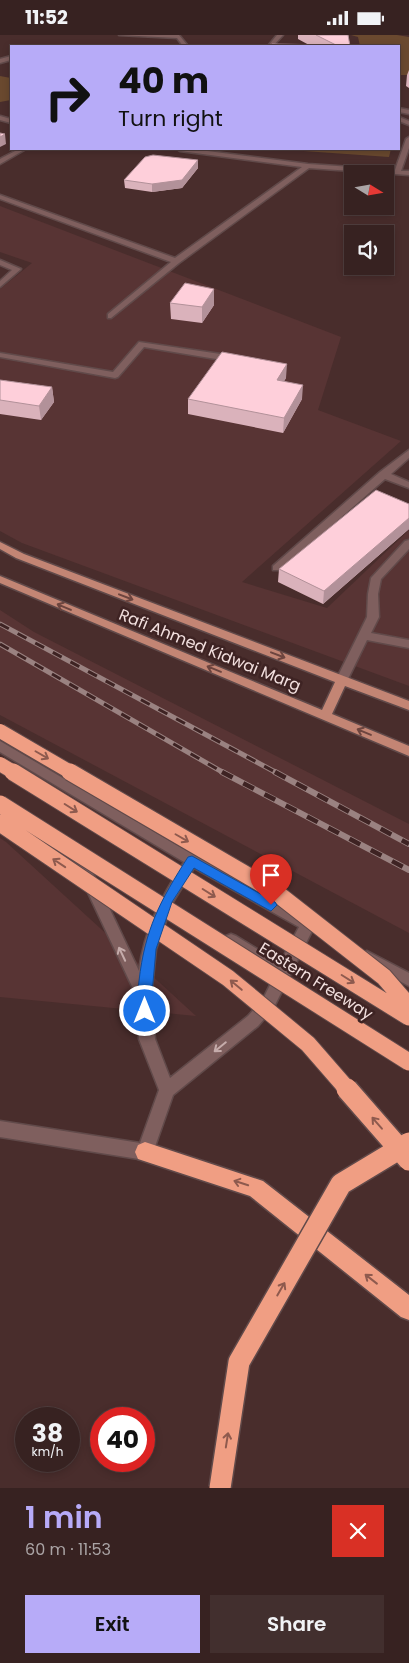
<!DOCTYPE html>
<html lang="en">
<head>
<meta charset="utf-8">
<style>
  body { margin:0; font-family:Poppins,sans-serif; background:#422f2e; color:#f1f3f6; height:100vh; display:flex; flex-direction:column; font-size:19px; white-space:nowrap }
  * { box-sizing:border-box; margin:0 }
  p { font-size:16px; color:#aaa4a5 }
  .icon { flex:none; width:28px; height:28px; fill:none; stroke:currentColor; stroke-width:2; stroke-linecap:round; stroke-linejoin:round }
  .map { position:relative; height:1453px; overflow:hidden }
  .panel { display:flex; flex-direction:column; background:#372221; flex:1 }
  .panel>* { flex:none }
  .top-card { position:absolute; left:10px; top:10px; width:390px; height:105px; border-radius:0px; box-shadow:0 2px 8px #0003,0 0 0 1px #513f3f; background:#b7abf8; color:#111; overflow:hidden }
  .needle { width:32px; rotate:101deg }
  .fabs { position:absolute; left:344px; top:130px; display:grid; gap:10px }
  .fabs a { display:grid; place-items:center; width:50px; height:50px; border-radius:0px; background:#372221; box-shadow:0 2px 8px #0003,0 0 0 1px #513f3f; font-size:25px }
  .speed { position:absolute; left:15px; top:1372px; display:flex; gap:10px; font-size:25px; font-weight:700; text-align:center }
  .speed>* { display:grid; place-content:center; width:65px; height:65px; border-radius:50%; background:#372221; box-shadow:0 2px 8px #0003,0 0 0 1px #513f3f; line-height:1 }
  .speed small { font-size:12px; font-weight:400 }
  .speed .limit { border:8px solid #d22; background:#fff; color:#111 }
  .pin { position:absolute; display:grid; place-items:center; width:42px; height:42px; color:#fff; margin:-51px -21px; border-radius:50% 50% 50% 0; rotate:-45deg; box-shadow:0 0 5px #0007 }
  .pin .icon { rotate:45deg }
  .me { position:absolute; width:55px; margin:-28px; rotate:0deg; stroke-linejoin:round; filter:drop-shadow(0 0 4px #0008) }
  .turn { display:flex; align-items:center; gap:18px; height:105px; padding:0 25px; font-size:22px }
  .turn .icon { width:65px; height:65px; stroke-width:2.5 }
  .turn b { display:block; font-size:35px; line-height:42px }
  .round { display:grid; place-items:center; flex:none; width:52px; height:52px; border-radius:0px; background:#422f2e }
  .overview { display:flex; align-items:center; justify-content:space-between; height:85px; padding:0 25px }
  h1 { font-size:30px; font-weight:600; line-height:38px; color:#b7abf8 }
  .primary-button { display:flex; gap:10px; margin-top:auto; padding:10px 25px }
  .primary-button a { flex:1; height:58px; border-radius:0px; background:#b7abf8; color:#111; font-size:20px; font-weight:600; line-height:58px; text-align:center }
  .primary-button a+a { background:#422f2e; color:#f1f3f6 }
  .status { display:flex; justify-content:space-between; align-items:center; height:35px; padding:0 25px; background:#372221; direction:ltr }
  .status svg { height:14px; fill:currentColor }
  .map>svg:first-child { display:block }
  .built { fill:#583434 }
  .green { fill:#6a492f }
  .lines { fill:none; stroke-linecap:round; stroke-linejoin:round }
  .minor-casing { stroke:#614a4a; stroke-width:3 }
  .major-casing { stroke:#614a4a; stroke-width:3 }
  .highway-casing { stroke:#614a4a; stroke-width:3 }
  .minor { fill:#7f5f5e; fill-rule:evenodd }
  .major { fill:#c38574; fill-rule:evenodd }
  .highway { fill:#f09e83; fill-rule:evenodd }
  .rail-far1-casing { stroke:#9a8281; stroke-width:5 }
  .rail-casing { stroke:#9a8281; stroke-width:6 }
  .rail-far1 { stroke:#3e2323; stroke-width:3; stroke-dasharray:10; stroke-linecap:butt }
  .rail { stroke:#3e2323; stroke-width:4.5; stroke-dasharray:12; stroke-linecap:butt }
  .highway-bridge-far2-casing { stroke:#614a4a; stroke-width:16; stroke-linecap:butt }
  .highway-bridge-far1-casing { stroke:#614a4a; stroke-width:19; stroke-linecap:butt }
  .highway-bridge-casing { stroke:#614a4a; stroke-width:24; stroke-linecap:butt }
  .highway-bridge-far2 { stroke:#f09e83; stroke-width:14 }
  .highway-bridge-far1 { stroke:#f09e83; stroke-width:17 }
  .highway-bridge { stroke:#f09e83; stroke-width:21 }
  .wall { fill:#dab2bb }
  .shaded-wall { fill:#b29199 }
  .building { fill:#fecfda; stroke:#b29199 }
  .oneway { stroke:#6d453f }
  .oneway2 { stroke:#8e5a4e }
  .oneway3 { stroke:#c5acab }
  .route { fill:#1a73e8; stroke:#114b97 }
  .labels { text-anchor:middle; dominant-baseline:central; stroke-width:5; stroke-linejoin:round; paint-order:stroke }
  .street-label { font-size:16px; fill:#f3e0df; stroke:#3e2323 }
</style>
</head>
<body>
<div class="status"><b>11:52</b><svg viewBox="0 0 49 12"><path d="M0 12V9h3v3zM5 12V6h3v6zM10 12V3h3v9zM15 12V0h3v12zM26 1h20v11H26zM47 4h2v5h-2z"/></svg></div>
<div class="map">
<svg width="409" height="1453" viewBox="0 0 409 1453">
  <rect width="100%" height="100%" fill="#492d2c"/>
  <path class="built" d="M0,171L341,302L318,375L401,406L242,547L327,573L409,495V651L22,508L0,496V254L32,228L0,217Z
    M0,575L34,597L409,789V898L0,680Z
    M0,803L6,807L196,981L0,962Z"/>
  <path class="green" d="M351,0H397L409,2V40H399V11H360L358,2Z
    M0,41L11,43V65L0,67Z
    M275,114H391L389,122Z"/>
  <g class="lines">
    <defs>
      <path id="minor" d="M119,0H179L188,11H183L177,3Z
        M277,0H283L273,11H268Z
        M11,21V25L0,28V24Z
        M399,73L409,75V79L399,77Z
        M0,81L11,84V88L0,85Z
        M399,82L409,86V90L399,86Z
        M409,102V113L401,136H409V140L309,133L179,228L111,283H108V279L171,227L0,164V160L175,223L302,132L180,116L177,114H192L308,129L395,135L406,104Z
        M19,114H26L0,129V124Z
        M0,225L21,234L0,252V246L12,235L0,230Z
        M139,307L234,321L238,324L234,327L144,312L118,342L115,343L0,322V318L113,337Z
        M409,415V423L391,439L409,447V453L385,444L281,535H273V531L380,437Z
        M409,505V514L381,544L378,559L379,582L371,598L409,605V613L367,605L346,648H338L336,645L367,582L368,559L371,543L405,506Z
        M0,706L178,811L312,885L315,890L273,974L258,991L173,1060L151,1123L145,1125L0,1102V1086L140,1108L159,1055L139,1004L137,962L68,815L70,811L75,810L80,811L139,936C144,895 161,862 184,827L0,717ZM194,833L299,892L280,928L236,901L231,899L226,901L224,905L226,909L275,940L263,964L248,981L170,1043L155,1004L151,962L156,914L173,867Z
        M367,916L409,938V951L362,926L360,922L362,918Z"/>
      <path id="major" d="M0,507L24,519L409,666V675L345,651L332,679L409,711V721L0,548V541L322,675L335,647L16,523L0,514Z"/>
      <path id="highway" d="M145,1107L263,1146L409,1260V1285L401,1282L250,1161L138,1124L135,1117L138,1110Z"/>
    </defs>
    <use href="#minor" class="minor-casing"/>
    <use href="#major" class="major-casing"/>
    <use href="#highway" class="highway-casing"/>
    <use href="#minor" class="minor"/>
    <use href="#major" class="major"/>
    <use href="#highway" class="highway"/>
    <defs>
      <path id="rail-far1" d="M0,589L277,738
        M0,609L224,738"/>
      <path id="rail" d="M222,737L409,835
        M275,737L409,809"/>
    </defs>
    <use href="#rail-far1" class="rail-far1-casing"/>
    <use href="#rail" class="rail-casing"/>
    <use href="#rail-far1" class="rail-far1"/>
    <use href="#rail" class="rail"/>
    <defs>
      <path id="highway-bridge-far2" d="M0,696L72,738
        M0,729L15,738"/>
      <path id="highway-bridge-far1" d="M13,737L409,982
        M70,737L274,856L384,942L409,971
        M0,769L409,1027
        M0,788L228,943L308,1009L348,1055"/>
      <path id="highway-bridge" d="M347,1054L409,1125
        M220,1453L239,1327L341,1149L409,1108"/>
    </defs>
    <use href="#highway-bridge-far2" class="highway-bridge-far2-casing"/>
    <use href="#highway-bridge-far1" class="highway-bridge-far1-casing"/>
    <use href="#highway-bridge" class="highway-bridge-casing"/>
    <use href="#highway-bridge-far2" class="highway-bridge-far2"/>
    <use href="#highway-bridge-far1" class="highway-bridge-far1"/>
    <use href="#highway-bridge" class="highway-bridge"/>
  </g>
  <path class="wall" d="M298,0H348L350,11L309,10L298,4Z
    M409,35V53L406,51L407,40Z
    M198,125V133L182,153L152,157L125,153L124,145Z
    M214,254V270L202,288L171,284L170,268Z
    M286,343L284,346L302,364L283,398L188,379V364Z
    M0,345L52,352L54,367L41,385L0,379Z
    M409,469V494L323,569L278,547L279,534Z"/>
  <path class="shaded-wall" d="M5,99L6,109L0,112V102Z
    M198,125V133L182,153L152,157V149Z
    M214,254V270L202,288V272Z
    M287,329L286,343L276,360L277,345Z
    M303,350L302,364L283,398L284,383Z
    M52,352L54,367L41,385L39,371Z
    M409,483V494L323,569L324,556Z"/>
  <path class="building" d="M316,0H348L350,11H272V9L336,10Z
    M0,98L5,99L0,102Z
    M153,120L198,125L182,145L152,149L124,145L145,122Z
    M185,248L214,254L202,272L170,268Z
    M222,317L287,329L277,345L303,350L284,383L188,364Z
    M0,345L52,352L39,371L0,365Z
    M376,455L409,469V483L324,556L279,534Z"/>
  <defs><path id="oneway-shaft" d="M-6 0H5M1.5-3L5.5 0L1.5 3" fill="none" stroke-width="1.6" stroke-linecap="round" stroke-linejoin="round" transform="scale(1.25)"/></defs>
  <g class="oneway">
    <use href="#oneway-shaft" transform="translate(126 562) rotate(21)"/>
    <use href="#oneway-shaft" transform="translate(64 572) rotate(-157)"/>
    <use href="#oneway-shaft" transform="translate(278 620) rotate(21)"/>
    <use href="#oneway-shaft" transform="translate(214 634) rotate(-158)"/>
    <use href="#oneway-shaft" transform="translate(364 697) rotate(-157)"/>
  </g>
  <g class="oneway2">
    <use href="#oneway-shaft" transform="translate(42 720) rotate(30)"/>
    <use href="#oneway-shaft" transform="translate(71 773) rotate(32)"/>
    <use href="#oneway-shaft" transform="translate(182 803) rotate(30)"/>
    <use href="#oneway-shaft" transform="translate(59 828) rotate(-146)"/>
    <use href="#oneway-shaft" transform="translate(209 858) rotate(32)"/>
    <use href="#oneway-shaft" transform="translate(348 944) rotate(32)"/>
    <use href="#oneway-shaft" transform="translate(236 950) rotate(-140)"/>
    <use href="#oneway-shaft" transform="translate(377 1088) rotate(-131)"/>
    <use href="#oneway-shaft" transform="translate(241 1148) rotate(-162)"/>
    <use href="#oneway-shaft" transform="translate(371 1244) rotate(-142)"/>
    <use href="#oneway-shaft" transform="translate(281 1254) rotate(-60)"/>
    <use href="#oneway-shaft" transform="translate(227 1405) rotate(-81)"/>
  </g>
  <g class="oneway3">
    <use href="#oneway-shaft" transform="translate(122 919) rotate(-115)"/>
    <use href="#oneway-shaft" transform="translate(220 1012) rotate(141)"/>
  </g>
  <path class="route" d="M192,821L275,867L277,870L271,876L267,874L194,833L172,867L156,914L150,981L145,982L140,981C135,970 138,957 139,946C145,894 160,866 188,822Z"/>
  <g class="labels">
    <g class="street-label">
      <text transform="translate(210 615) rotate(22)">Rafi Ahmed Kidwai Marg</text>
      <text transform="translate(316 946) rotate(32)">Eastern Freeway</text>
    </g>
  </g>
</svg>
<div class="fabs">
<a><svg class="needle" viewBox="-14 -14 28 28"><path d="M0-13l5 13h-10z" fill="#e53935"/><path d="M0 13l5-13h-10z" fill="#aaa4a5"/></svg></a>
<a><svg class="icon" aria-label="sound" viewBox="0 0 24 24"><path d="M4 9h4l5-4v14l-5-4H4zM17 9q2 3 0 6"/></svg></a>
</div>
<div class="speed"><div>38<small>km/h</small></div><div class="limit">40</div></div>
<div class="pin" style="left:271px;top:870px;background:#d93025"><svg class="icon" aria-label="arrive" viewBox="0 0 24 24"><path d="M6 21V4h12l-3 4 3 4H6"/></svg></div>
<svg class="me" style="left:145px;top:976px" viewBox="-20 -20 40 40"><circle r="17" fill="#1a73e8" stroke="#fff" stroke-width="3"/><path d="M0-11L8 9 0 5-8 9z" fill="#fff"/></svg>
<div class="top-card">
<div class="turn"><svg class="icon" aria-label="right" viewBox="0 0 24 24"><path d="M7 20v-9h11M14 6l5 5-5 5"/></svg><div><b>40 m</b>Turn right</div></div>
</div>
</div>
<section class="panel">
<div class="overview"><div><h1>1 min</h1><p>60 m · 11:53</p></div><a class="round" style="background:#d93025;color:#fff"><svg class="icon" aria-label="close" viewBox="0 0 24 24"><path d="M6 6l12 12M18 6L6 18"/></svg></a></div>
<div class="primary-button"><a>Exit</a><a>Share</a></div>
</section>
</body>
</html>
